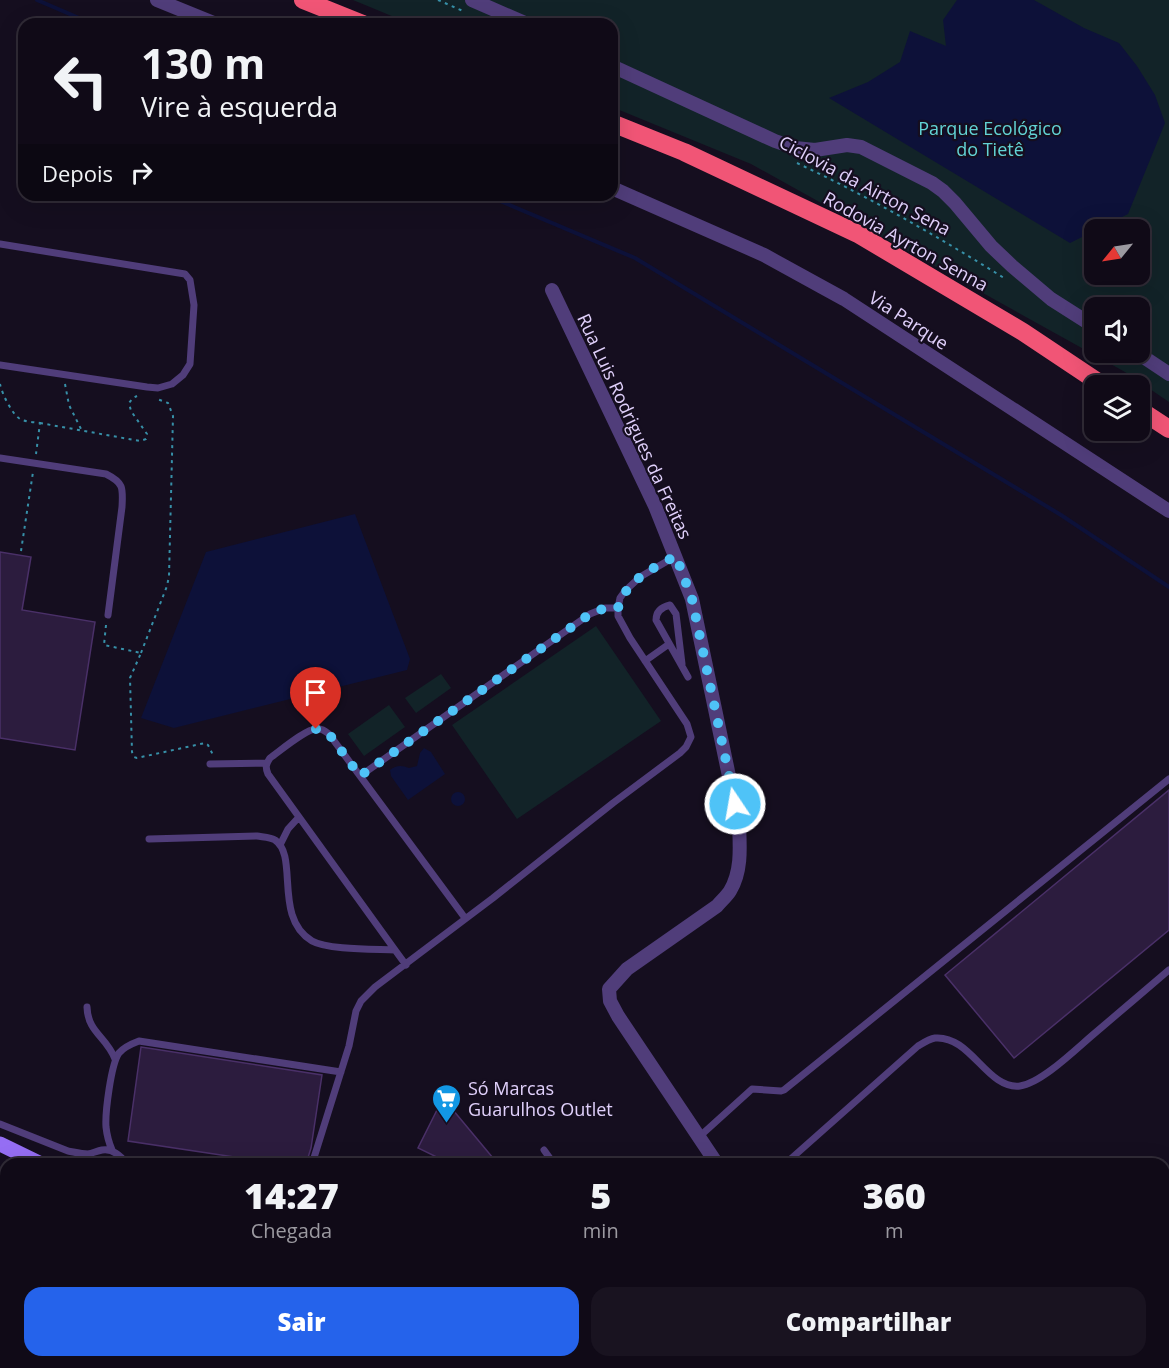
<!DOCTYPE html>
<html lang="pt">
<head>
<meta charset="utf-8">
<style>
  body { margin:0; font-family:"Open Sans",sans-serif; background:#191320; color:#f1f3f6; height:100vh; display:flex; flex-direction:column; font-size:22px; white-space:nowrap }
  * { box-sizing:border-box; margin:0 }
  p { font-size:20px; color:#9c9aa1 }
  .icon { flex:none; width:33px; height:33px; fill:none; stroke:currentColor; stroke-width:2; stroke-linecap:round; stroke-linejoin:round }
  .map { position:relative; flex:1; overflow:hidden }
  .side { position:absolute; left:0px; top:1158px; width:1170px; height:210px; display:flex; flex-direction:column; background:#100a17; border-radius:18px 18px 0 0; box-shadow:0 6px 24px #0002,0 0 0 2px #302b36 }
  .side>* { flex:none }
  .guide { position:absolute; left:18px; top:18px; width:600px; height:183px; border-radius:18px; box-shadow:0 6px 24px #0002,0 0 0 2px #302b36; background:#100a17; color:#f1f3f6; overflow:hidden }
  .needle { width:39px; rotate:240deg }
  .controls { position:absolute; left:1084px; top:219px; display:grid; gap:12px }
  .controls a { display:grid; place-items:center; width:66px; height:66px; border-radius:12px; background:#100a17; box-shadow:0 6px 24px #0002,0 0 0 2px #302b36; font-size:30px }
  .pin { position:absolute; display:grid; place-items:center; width:51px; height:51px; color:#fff; margin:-62px -26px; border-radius:50% 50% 50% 0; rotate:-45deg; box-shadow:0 0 6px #0007 }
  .pin .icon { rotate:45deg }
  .me { position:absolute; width:66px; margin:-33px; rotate:348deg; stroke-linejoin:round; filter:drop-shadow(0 0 4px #0008) }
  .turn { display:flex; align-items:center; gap:21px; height:126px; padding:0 24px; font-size:27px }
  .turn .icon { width:78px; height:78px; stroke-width:2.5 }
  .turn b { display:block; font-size:42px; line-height:51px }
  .then { display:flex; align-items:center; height:57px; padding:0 24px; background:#0003; gap:12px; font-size:22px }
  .eta { display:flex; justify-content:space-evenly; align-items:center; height:102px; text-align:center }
  .eta b { font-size:36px; font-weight:800; line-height:42px }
  .primary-button { display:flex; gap:12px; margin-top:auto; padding:12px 24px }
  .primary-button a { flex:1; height:69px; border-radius:18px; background:#2563eb; color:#fff; font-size:24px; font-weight:800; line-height:69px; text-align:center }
  .primary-button a+a { background:#191320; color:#f1f3f6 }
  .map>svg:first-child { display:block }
  .green { fill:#122328; fill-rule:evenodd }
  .water { fill:#0d1139 }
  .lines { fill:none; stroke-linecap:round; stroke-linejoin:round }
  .stream { stroke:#0d1139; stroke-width:4 }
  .building { fill:#2c1c3e; stroke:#4a3068; stroke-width:1.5 }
  .path { stroke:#3790a8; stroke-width:2; stroke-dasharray:3 4.5; stroke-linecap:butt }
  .service { stroke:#503d7a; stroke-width:7 }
  .minor { stroke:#503d7a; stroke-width:14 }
  .secondary { stroke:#956ef3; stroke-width:15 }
  .motorway { stroke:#f15576; stroke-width:18 }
  .route { stroke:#4fc3f7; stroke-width:10; stroke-dasharray:0 18 }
  .labels { text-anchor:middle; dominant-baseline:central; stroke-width:4.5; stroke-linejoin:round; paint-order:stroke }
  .park-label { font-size:18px; fill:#62d3d5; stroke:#150e1f }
  .street-label { font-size:18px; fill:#e0d0fb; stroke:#150e1f }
  .poi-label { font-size:18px; fill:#e0d0fb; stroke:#150e1f; text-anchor:start }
</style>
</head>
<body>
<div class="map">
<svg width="1169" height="1368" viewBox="0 0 1169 1368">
  <rect width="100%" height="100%" fill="#150e1f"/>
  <path class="green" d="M353,0H1169V402L1125,372L751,164L612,107V24H411ZM1095,230H1140V274H1095ZM1095,308H1140V352H1095Z
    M596,626L661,721L517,819L452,725Z
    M441,674L451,688L416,713L405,698Z
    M389,705L405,727L364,756L348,734Z"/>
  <path class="water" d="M957,0H1034L1084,28L1119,43L1137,66L1155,95L1165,123L1128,214L1070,243L829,98L868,82L900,62L910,31L946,46L943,20Z
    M355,514L410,659L407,670L174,728L141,718L206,552Z
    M424,748L431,752L445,774L408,800L391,776L390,770C396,765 402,765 409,768L417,766L420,753Z
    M451 799a7 7 0 1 1 14 0a7 7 0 1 1-14 0Z"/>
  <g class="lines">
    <path class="stream" d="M37,0L93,24
      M486,195L635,258L1061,515L1169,587"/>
  </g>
  <path class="building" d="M0,552L31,557L22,610L95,622L75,750L0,738Z
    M1169,790V930L1014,1058L945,975Z
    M141,1047L322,1075L311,1148L306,1164H281L128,1141Z
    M443,1098L498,1164H451L418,1148Z"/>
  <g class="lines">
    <path class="path" d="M438,0L463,11
      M797,163C869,197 937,236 1004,278
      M1118,352L1124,357
      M0,384C2,394 12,414 20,419C26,422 34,422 40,423L36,454
      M65,384L69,405L81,429
      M40,423L140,441L146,439L147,434L131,411L129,403L133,398L137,396
      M21,551L33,472
      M106,625L104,645L141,653L130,678L132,752L134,757L137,758L205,743L208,745L213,755
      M141,653L167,586L169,576L173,416L168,403L157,399"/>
    <path class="service" d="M0,244L185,274L190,280L194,305L190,364L183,375L172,384L158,388L147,387L0,365
      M0,458L106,474C124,483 123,488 122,507L108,615
      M645,661L669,644
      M682,664L676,614L670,605C662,607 656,611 656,620L688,677
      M210,764L267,763
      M360,776L590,614L605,608H618
      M149,839L257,836C263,837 271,837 275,840C299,856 273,918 312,941C328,950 375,949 395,950L406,965
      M280,845L288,829L299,817
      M395,950L268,774C265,767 266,764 270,758C280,751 306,729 316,729C321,728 325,731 329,734L465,918
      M87,1007C88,1033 106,1036 115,1059
      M0,1124L68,1151C74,1152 81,1154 88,1154C93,1153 97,1151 102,1150C113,1148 121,1156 127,1164
      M699,1137L752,1089L781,1091L784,1090L1169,779
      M112,1150C109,1143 107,1136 106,1127C105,1113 111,1064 119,1053C124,1047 131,1044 139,1041L341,1072
      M544,1150L554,1164
      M312,1164L349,1046L356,1011L361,1001L375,987L493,898L613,803L680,753L686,747L691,737L687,724L630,638L618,616V608L620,598L625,591L640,577L676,556
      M785,1164L918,1046C923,1043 929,1039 935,1038C971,1035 987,1090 1020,1086C1042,1083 1077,1048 1095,1033C1120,1012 1144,991 1169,970
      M660,1362L661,1368"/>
    <path class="minor" d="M157,0L216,24
      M472,0L527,24
      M612,66L775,141L795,148L815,150L847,145L861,147L932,183L943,191L955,203L991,246L1012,266L1051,299L1095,327
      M612,188L764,255L844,299L1169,511
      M552,290L655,506L692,599L739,824C740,847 742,871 730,891C727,896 721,901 717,906L627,969L609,989L610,1001L618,1016L717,1164
      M1136,352L1169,374
      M852,1362L856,1368
      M957,1362L963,1368
      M913,1368L921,1362
      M1161,1368L1169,1362"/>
    <path class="secondary" d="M0,1144L41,1164
      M0,1294L6,1297
      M138,1362L150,1368
      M452,1362L465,1368"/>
    <path class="motorway" d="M303,0L363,24
      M612,123L684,152L858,234L1023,332L1104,386
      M1140,410L1169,429
      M0,1178L6,1180
      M0,1206L6,1209
      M0,1236L6,1239
      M0,1264L6,1267
      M209,1362L221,1368
      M267,1362L280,1368
      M332,1362L345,1368
      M394,1362L407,1368"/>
  </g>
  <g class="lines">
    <path class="route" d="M316,729L323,730L329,734L360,776L590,614L605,608H618C625,581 653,568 676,556L692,599L735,804"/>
  </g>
  <defs>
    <symbol id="supermarket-pin" viewBox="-11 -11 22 30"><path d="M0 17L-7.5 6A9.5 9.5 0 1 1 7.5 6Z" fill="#1297e4" stroke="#150e1f"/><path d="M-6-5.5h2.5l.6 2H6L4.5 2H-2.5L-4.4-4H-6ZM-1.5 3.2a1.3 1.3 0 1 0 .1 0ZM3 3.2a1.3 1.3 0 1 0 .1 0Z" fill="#fff"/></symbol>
  </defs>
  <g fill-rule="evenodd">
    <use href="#supermarket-pin" x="430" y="1082" width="33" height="45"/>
  </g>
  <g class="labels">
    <g class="park-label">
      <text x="990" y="128">Parque Ecológico<tspan x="990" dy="21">do Tietê</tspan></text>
    </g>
    <g class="street-label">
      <text transform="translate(865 185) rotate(28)">Ciclovia da Airton Sena</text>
      <text transform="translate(906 241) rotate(29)">Rodovia Ayrton Senna</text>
      <text transform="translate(909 320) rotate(33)">Via Parque</text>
      <text transform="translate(635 426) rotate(65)">Rua Luis Rodrigues da Freitas</text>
    </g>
    <g class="poi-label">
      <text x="468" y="1088">Só Marcas<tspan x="468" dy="21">Guarulhos Outlet</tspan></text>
    </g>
  </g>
</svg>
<div class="controls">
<a><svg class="needle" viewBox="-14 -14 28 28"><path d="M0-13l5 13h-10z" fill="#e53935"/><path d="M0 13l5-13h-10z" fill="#9c9aa1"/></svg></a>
<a><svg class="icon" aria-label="sound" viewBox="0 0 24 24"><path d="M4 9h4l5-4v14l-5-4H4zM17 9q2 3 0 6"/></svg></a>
<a><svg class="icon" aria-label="layers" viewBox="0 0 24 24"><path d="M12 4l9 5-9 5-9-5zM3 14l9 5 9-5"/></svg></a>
</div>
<div class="pin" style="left:316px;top:729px;background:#d93025"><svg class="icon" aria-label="arrive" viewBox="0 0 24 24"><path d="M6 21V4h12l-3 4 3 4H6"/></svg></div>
<svg class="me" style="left:735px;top:804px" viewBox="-20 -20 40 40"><circle r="17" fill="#4fc3f7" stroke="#fff" stroke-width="3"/><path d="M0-11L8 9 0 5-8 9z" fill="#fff"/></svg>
<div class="guide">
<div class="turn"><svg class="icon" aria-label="left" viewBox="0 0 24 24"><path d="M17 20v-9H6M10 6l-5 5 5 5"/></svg><div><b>130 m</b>Vire à esquerda</div></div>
<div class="then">Depois<svg class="icon" aria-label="right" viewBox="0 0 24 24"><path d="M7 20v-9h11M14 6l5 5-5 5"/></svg></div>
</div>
<section class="side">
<div class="eta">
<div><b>14:27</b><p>Chegada</p></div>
<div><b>5</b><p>min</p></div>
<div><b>360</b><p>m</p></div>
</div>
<div class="primary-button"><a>Sair</a><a>Compartilhar</a></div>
</section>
</div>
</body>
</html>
